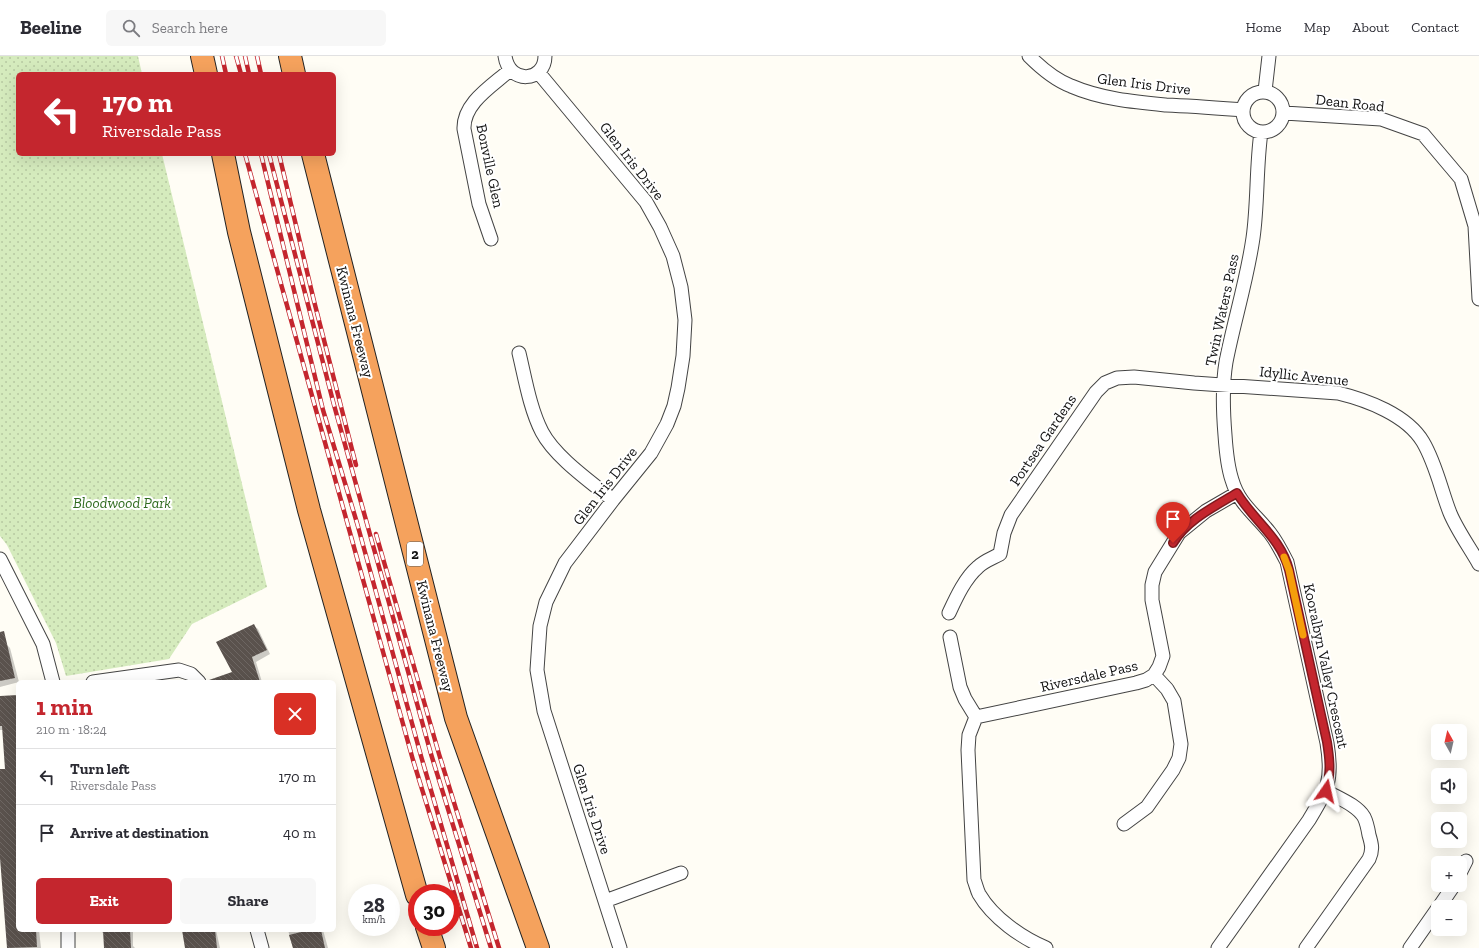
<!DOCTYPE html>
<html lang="en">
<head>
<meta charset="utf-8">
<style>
  body { margin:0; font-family:"Zilla Slab",serif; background:#f7f7f7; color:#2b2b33; height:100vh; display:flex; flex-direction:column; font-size:15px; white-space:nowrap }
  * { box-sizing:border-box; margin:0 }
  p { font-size:13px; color:#7c7c81 }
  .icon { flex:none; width:22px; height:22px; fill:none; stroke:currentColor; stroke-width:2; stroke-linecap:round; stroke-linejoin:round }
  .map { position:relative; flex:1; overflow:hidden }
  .side { position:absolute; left:16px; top:624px; width:320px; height:252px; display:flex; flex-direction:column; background:#fff; border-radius:6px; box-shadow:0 4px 16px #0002 }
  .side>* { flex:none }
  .hud { position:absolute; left:16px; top:16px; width:320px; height:84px; border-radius:6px; box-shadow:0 4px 16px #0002; background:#c4262e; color:#fff; overflow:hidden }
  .needle { width:26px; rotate:352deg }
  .controls { position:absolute; left:1431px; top:668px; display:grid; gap:8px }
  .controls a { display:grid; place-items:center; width:36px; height:36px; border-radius:6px; background:#fff; box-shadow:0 4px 16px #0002; font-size:20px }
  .speed { position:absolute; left:348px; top:828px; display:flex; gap:8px; font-size:20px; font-weight:700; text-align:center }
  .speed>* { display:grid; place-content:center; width:52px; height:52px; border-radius:50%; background:#fff; box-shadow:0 4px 16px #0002; line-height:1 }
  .speed small { font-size:10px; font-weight:400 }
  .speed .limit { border:6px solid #d22; background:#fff; color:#111 }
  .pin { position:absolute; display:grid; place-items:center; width:34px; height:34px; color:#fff; margin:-41px -17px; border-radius:50% 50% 50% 0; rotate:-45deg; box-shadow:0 0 4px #0007 }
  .pin .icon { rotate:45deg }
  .me { position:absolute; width:44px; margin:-22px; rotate:11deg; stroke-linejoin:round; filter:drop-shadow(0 0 3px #0008) }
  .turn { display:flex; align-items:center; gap:14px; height:84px; padding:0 20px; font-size:18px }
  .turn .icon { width:52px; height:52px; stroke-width:2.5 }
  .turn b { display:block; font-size:28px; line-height:34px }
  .round { display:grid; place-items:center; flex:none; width:42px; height:42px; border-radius:6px; background:#f7f7f7 }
  .summary { display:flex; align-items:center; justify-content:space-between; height:68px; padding:0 20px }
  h1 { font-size:24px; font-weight:700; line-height:30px; color:#c4262e }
  .button { display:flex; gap:8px; margin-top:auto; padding:8px 20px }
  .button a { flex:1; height:46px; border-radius:6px; background:#c4262e; color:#fff; font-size:16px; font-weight:700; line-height:46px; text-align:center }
  .button a+a { background:#f7f7f7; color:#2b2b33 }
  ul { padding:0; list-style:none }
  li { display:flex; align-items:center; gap:12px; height:56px; padding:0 20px; border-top:1px solid #e1e1e2 }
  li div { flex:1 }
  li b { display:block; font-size:15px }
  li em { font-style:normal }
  header { display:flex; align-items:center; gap:24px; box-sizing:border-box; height:56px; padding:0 20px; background:#fff; border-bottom:1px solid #e1e1e2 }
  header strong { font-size:19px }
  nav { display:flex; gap:22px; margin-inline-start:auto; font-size:14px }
  .search { width:280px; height:36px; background:#f7f7f7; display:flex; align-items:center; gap:10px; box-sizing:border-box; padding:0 14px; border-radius:6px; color:#7c7c81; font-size:15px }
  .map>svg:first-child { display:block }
  .park { fill:url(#park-dots) }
  .shadow { fill:#0003 }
  .building { fill:url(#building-back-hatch) }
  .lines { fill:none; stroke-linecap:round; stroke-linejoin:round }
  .street-casing { stroke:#444; stroke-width:15 }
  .highway-casing { stroke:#222; stroke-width:24 }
  .street { stroke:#fff; stroke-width:13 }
  .highway { stroke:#f5a25d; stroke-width:22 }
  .rail-casing { stroke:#c4262e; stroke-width:4.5 }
  .rail { stroke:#fff; stroke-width:3; stroke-dasharray:9; stroke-linecap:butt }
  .route-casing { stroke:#7f191e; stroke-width:10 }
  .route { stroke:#c4262e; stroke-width:7 }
  .slow { stroke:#f59e0b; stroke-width:7 }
  .labels { text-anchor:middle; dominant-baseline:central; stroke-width:4; stroke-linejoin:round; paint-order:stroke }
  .shield { fill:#fff; stroke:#585858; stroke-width:1 }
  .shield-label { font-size:14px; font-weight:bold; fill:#111 }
  .street-label { font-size:15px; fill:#111; stroke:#fff }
  .park-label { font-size:15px; font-style:italic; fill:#2f6b1f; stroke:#fff }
</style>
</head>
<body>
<header>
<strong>Beeline</strong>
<div class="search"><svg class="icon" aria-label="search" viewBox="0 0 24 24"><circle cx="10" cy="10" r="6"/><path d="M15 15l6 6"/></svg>Search here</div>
<nav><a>Home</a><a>Map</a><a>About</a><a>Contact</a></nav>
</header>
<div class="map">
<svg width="1479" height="892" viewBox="0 0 1479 892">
  <defs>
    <pattern id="park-dots" width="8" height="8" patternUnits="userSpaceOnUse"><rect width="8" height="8" fill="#d5ebbd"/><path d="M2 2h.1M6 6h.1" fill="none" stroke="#b6c8a1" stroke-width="1.8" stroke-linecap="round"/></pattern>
    <pattern id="building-back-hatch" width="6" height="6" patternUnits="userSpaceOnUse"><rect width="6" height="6" fill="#5a524d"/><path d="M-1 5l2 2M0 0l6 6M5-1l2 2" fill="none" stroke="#6d6662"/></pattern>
  </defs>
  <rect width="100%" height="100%" fill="#fffdf5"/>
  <path class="park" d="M0,0H138L142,18H18V98H162L267,531L192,568L169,603L66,620L56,587L7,489L0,480Z"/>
  <path class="shadow" d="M253,569L258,573L270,598L256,606L262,626H228L233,617Z
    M6,588L10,592L19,626L0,631V589Z
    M0,641H18V874H39L41,892H9L0,776V714H6L3,674H0Z
    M102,874H133V890L135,892H105L104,879L102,876Z
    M182,874H216L220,892H186L184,876Z
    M288,874H323L328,892H293Z"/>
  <path class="building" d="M254,568L267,594L252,601L260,626H209V624L232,616L216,586Z
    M4,575L15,622L0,625V576Z
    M18,639V874H36L37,891L7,892L0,802V713H5L2,670H0V640Z
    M103,874H130L131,892H104Z
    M182,874H215L217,892H185Z
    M309,874H321L325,892H293L289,879Z"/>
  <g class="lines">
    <defs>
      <path id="street" d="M505,0C509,29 545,26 545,0
        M1029,0C1041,12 1055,24 1071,30C1101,43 1134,46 1166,49C1192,50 1217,52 1243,54
        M538,16L646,146L660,171L673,200L681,231L685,264L683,300L678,332L674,350L667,368L651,397L613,444L565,507L546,546L540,570L537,614L544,655L620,892
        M1265,35L1269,0
        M1243 56a20 20 0 1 1 40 0a20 20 0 1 1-40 0Z
        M1284,57L1381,63L1423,78L1461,123L1475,170L1479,243
        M491,183L479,148L464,73C463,47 492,30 510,14
        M519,297C525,322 530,353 542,376C555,401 591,426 613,444
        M0,503L43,588L53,626
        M949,557C956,542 965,522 978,511C984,505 993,502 1000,498L1004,477L1011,459L1096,336L1105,327L1117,322L1134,321L1194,327L1338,337C1367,344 1407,359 1423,386C1436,408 1441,434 1450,457C1457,474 1470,492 1479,508
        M950,581L960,631L965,643L976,661
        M93,626L179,614L191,618L199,626
        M976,661L1136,627L1146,624L1154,619L1159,611L1163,600L1152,544V529L1155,516L1179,477L1206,455L1237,437
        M976,661L969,679L968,694L974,824C976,829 977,834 979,838C993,862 1022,882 1046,892
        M1124,768L1147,751L1173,714L1179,702L1181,688L1174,645L1167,633L1154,619
        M1460,817L1466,805
        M605,845L681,817
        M1439,851L1454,829
        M68,874V892
        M257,874L262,892
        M1218,892L1309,764C1328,732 1333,724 1327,687L1287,506C1282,496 1277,486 1270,477C1255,458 1239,448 1232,424C1227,409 1226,394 1225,379C1223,355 1222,330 1226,306C1234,265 1247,224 1253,182C1258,147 1256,112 1261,76
        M1306,892L1369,803C1373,794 1372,789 1369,779C1368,773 1367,767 1364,761C1357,749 1338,742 1326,735
        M1410,892L1438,852"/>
      <path id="highway" d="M202,0L206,18
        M290,0L294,18
        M223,98L239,176L309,454L417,839
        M313,98L456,662L538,892
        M427,871L434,892"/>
    </defs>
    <use href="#street" class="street-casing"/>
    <use href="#highway" class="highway-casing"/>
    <use href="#street" class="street"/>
    <use href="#highway" class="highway"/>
    <defs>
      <path id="rail" d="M222,0L226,18
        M236,0L241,18
        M245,0L249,18
        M257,0L261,18
        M245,98L413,704L471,892
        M261,98L323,354L357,467L421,700L477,892
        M269,98L334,349L431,698L491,892
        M279,98L314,245L356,409
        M376,478L439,698L499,892"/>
    </defs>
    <use href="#rail" class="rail-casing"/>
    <use href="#rail" class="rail"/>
  </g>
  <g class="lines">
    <defs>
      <path id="route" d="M1173,487C1188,463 1214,451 1237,437C1253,464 1281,482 1289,514L1327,686C1330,705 1331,717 1326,735"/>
    </defs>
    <use href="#route" class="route-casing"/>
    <use href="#route" class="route"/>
    <path class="slow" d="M1284,501L1289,514L1303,579"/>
  </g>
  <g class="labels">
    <rect class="shield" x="407" y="486" width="16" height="24" rx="3"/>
    <g class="shield-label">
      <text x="415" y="498">2</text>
    </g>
    <g class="street-label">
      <text transform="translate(1144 28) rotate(7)">Glen Iris Drive</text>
      <text transform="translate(1350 47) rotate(6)">Dean Road</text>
      <text transform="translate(632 105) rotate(52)">Glen Iris Drive</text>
      <text transform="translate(490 110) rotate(78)">Bonville Glen</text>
      <text transform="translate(1222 254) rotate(-78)">Twin Waters Pass</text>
      <text transform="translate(355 266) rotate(76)">Kwinana Freeway</text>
      <text transform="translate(1304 320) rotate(6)">Idyllic Avenue</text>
      <text transform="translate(1043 384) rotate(-56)">Portsea Gardens</text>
      <text transform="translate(605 430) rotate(-52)">Glen Iris Drive</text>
      <text transform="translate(435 580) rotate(76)">Kwinana Freeway</text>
      <text transform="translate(1326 610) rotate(78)">Kooralbyn Valley Crescent</text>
      <text transform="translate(1089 620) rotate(-13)">Riversdale Pass</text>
      <text transform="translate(592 753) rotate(72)">Glen Iris Drive</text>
    </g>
    <g class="park-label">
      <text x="122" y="447">Bloodwood Park</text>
    </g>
  </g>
</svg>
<div class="controls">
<a><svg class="needle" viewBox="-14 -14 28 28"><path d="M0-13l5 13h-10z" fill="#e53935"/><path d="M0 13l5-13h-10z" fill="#7c7c81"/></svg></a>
<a><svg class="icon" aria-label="sound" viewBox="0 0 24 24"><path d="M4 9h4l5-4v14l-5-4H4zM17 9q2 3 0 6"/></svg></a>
<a><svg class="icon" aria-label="search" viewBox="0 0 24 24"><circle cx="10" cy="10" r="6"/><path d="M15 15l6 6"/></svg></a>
<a>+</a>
<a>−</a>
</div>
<div class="speed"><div>28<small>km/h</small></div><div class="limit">30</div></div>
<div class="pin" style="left:1173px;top:487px;background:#d93025"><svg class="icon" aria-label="arrive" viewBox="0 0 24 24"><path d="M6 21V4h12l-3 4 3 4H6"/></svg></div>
<svg class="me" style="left:1326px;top:735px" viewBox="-20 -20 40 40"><path d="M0-17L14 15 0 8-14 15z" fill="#c4262e" stroke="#fff" stroke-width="4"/></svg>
<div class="hud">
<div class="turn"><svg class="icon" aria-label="left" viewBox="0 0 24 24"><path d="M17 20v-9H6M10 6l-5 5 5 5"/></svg><div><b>170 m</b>Riversdale Pass</div></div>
</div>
<section class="side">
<div class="summary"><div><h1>1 min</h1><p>210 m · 18:24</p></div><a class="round" style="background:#d93025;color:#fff"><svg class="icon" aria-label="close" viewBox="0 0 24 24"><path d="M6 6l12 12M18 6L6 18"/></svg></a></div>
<ul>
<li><svg class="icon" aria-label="left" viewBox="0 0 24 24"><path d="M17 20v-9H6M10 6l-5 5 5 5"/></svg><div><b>Turn left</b><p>Riversdale Pass</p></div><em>170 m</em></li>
<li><svg class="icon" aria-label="arrive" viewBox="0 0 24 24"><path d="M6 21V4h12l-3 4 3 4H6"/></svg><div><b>Arrive at destination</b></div><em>40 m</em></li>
</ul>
<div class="button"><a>Exit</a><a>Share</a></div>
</section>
</div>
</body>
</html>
